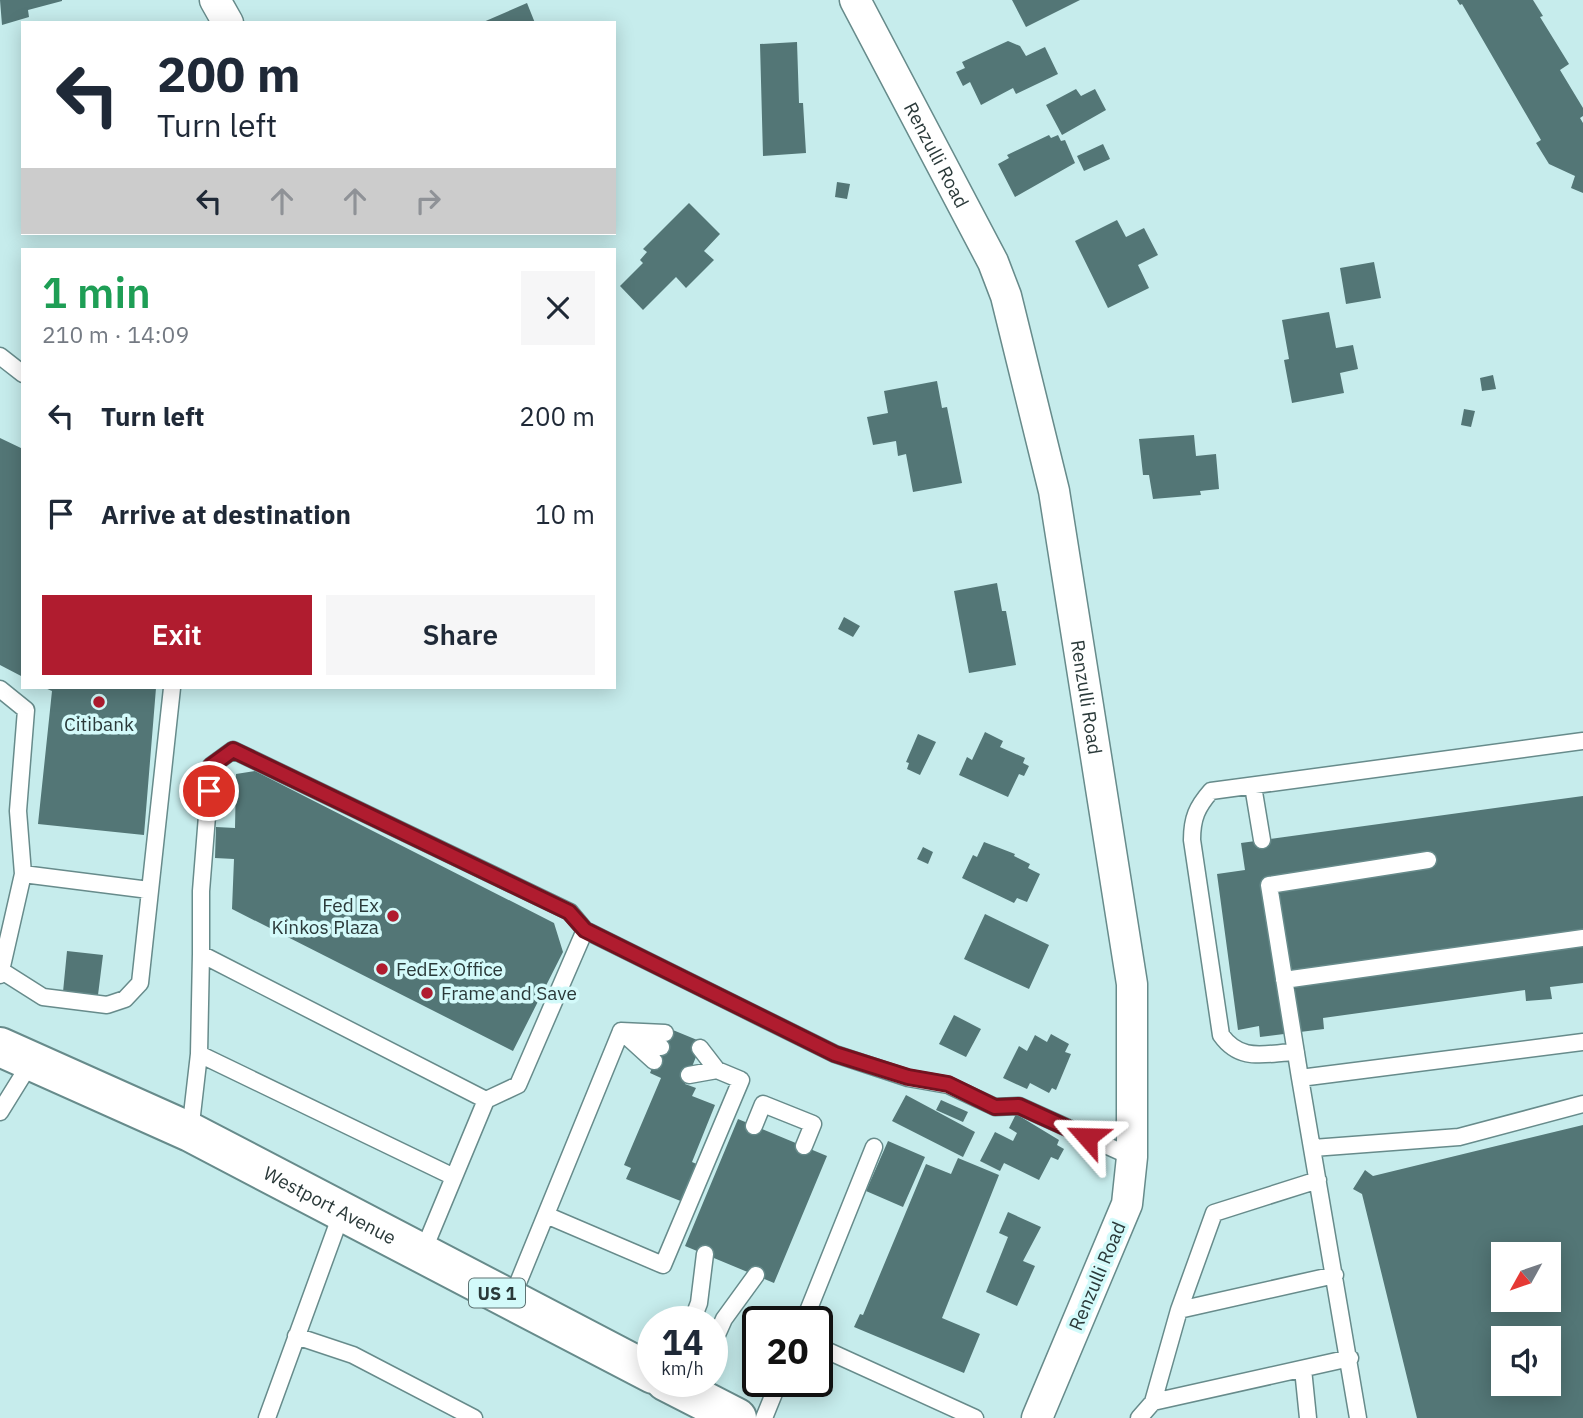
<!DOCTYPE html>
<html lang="en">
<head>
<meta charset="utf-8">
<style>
  body { margin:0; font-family:"IBM Plex Sans",sans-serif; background:#f6f6f7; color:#1f2937; height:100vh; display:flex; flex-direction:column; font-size:26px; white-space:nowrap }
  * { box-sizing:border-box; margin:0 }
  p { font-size:23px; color:#747a83 }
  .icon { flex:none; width:38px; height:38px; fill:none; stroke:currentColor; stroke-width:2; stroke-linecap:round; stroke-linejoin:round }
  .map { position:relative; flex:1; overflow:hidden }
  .side { position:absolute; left:21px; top:248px; width:595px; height:441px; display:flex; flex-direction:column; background:#fff; border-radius:0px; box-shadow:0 4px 18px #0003 }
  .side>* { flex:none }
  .guide { position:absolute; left:21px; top:21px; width:595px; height:214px; border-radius:0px; box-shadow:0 4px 18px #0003; background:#fff; color:#1f2937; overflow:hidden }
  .needle { width:46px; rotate:230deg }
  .fabs { position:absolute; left:1491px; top:1242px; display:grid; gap:14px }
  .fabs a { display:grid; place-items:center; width:70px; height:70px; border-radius:0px; background:#fff; box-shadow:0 4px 18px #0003; font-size:35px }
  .speed { position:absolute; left:637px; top:1306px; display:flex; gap:14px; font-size:35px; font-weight:700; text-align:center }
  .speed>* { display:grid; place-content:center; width:91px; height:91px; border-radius:50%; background:#fff; box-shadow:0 4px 18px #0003; line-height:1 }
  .speed small { font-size:18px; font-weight:400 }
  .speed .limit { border:4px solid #111; border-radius:10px; background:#fff; color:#111 }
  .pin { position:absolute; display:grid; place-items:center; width:60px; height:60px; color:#fff; margin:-30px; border:4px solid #fff; border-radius:50%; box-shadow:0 2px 7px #0007 }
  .me { position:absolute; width:77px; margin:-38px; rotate:295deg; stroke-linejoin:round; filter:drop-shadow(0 0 5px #0008) }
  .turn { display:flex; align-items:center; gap:24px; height:147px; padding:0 21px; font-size:32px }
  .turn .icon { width:91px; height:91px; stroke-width:2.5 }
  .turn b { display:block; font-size:49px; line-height:60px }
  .lanes { display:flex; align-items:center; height:66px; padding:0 21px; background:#0003; justify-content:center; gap:35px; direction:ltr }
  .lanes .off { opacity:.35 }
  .round { display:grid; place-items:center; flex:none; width:74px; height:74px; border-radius:0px; background:#f6f6f7 }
  .headline { display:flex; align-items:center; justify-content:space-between; height:119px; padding:0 21px }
  h1 { font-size:42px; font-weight:600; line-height:52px; color:#1e9e55 }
  .action { display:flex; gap:14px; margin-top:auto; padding:14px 21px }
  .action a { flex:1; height:80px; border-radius:0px; background:#b01c2f; color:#fff; font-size:28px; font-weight:600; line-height:80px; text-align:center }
  .action a+a { background:#f6f6f7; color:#1f2937 }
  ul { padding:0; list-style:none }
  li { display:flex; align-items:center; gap:21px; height:98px; padding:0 21px }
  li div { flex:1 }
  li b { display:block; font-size:26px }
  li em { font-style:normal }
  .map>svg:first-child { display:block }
  .building { fill:#537676; fill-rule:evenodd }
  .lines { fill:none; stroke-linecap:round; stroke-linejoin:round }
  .lane-casing { stroke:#678b8b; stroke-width:19 }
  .street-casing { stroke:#678b8b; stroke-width:33 }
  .primary-casing { stroke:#678b8b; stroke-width:42 }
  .lane { stroke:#fff; stroke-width:16 }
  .street { stroke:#fff; stroke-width:30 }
  .primary { stroke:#fff; stroke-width:38 }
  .route-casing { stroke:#72121f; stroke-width:18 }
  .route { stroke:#b01c2f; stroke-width:12 }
  .poi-dot { fill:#b01c2f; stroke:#d3fafa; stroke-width:2.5 }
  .labels { text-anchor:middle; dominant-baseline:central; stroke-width:7; stroke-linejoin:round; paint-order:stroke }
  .shield { fill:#d3fafa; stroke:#5d7373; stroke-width:2 }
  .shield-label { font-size:18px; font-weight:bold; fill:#2a3939 }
  .street-label { font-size:19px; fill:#2a3939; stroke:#d3fafa }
  .poi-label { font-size:19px; fill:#2a3939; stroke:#d3fafa; text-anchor:start }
</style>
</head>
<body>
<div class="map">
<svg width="1583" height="1418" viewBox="0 0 1583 1418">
  <rect width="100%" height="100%" fill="#c6ecec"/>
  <path class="building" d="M0,0H62V1L28,10L29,17L2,25Z
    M1012,0H1080L1026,27Z
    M1457,0H1533L1543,16L1540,17L1569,64L1560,70L1583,108V116L1580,118L1583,123V193L1571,188L1575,176L1549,164L1536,143L1541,140L1462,4L1460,5Z
    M527,3L535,23H481Z
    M1008,41L1020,46L1026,56L1045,47L1058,74L1016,94L1013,88L981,105L970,82L963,86L956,72L965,68L962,62Z
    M797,42L799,103H803L806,153L763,156L760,44Z
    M1076,89L1081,96L1095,89L1106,110L1062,135L1046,105Z
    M1049,135L1051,138L1058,135L1061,141L1065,140L1075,163L1015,197L998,164L1009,158L1007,155Z
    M1103,144L1110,159L1084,171L1077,156Z
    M837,182L850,184L847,199L835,197Z
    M689,203L720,234L704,251L714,260L686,288L676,277L643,310L620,286L643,263L640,260L647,252L643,249Z
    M1117,220L1126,237L1144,228L1158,255L1138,265L1149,288L1108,308L1075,241Z
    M1374,262L1381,298L1346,304L1340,268Z
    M1329,312L1336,348L1353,345L1358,369L1340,373L1344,393L1292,403L1284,360L1289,359L1282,320Z
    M1493,375L1496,389L1482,391L1480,378Z
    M937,381L942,408L947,407L962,483L913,492L906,454L898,456L896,441L873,445L867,417L888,413L884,391Z
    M1464,409L1475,411L1471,427L1461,425Z
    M1194,435L1196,456L1216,454L1219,489L1200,491L1201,495L1153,499L1149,475H1143L1139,439Z
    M0,438L23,449V677L0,665Z
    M997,583L1002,611H1006L1016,665L969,673L954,591Z
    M844,617L860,626L853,637L838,629Z
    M45,688H156L144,835L38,824L52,691Z
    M985,732L1003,741L1000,747L1025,758L1023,763L1029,766L1024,776L1019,774L1008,797L959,775L967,757L972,760Z
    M918,734L936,742L920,775L907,769L909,763L906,762Z
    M255,771L554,923L563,952L513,1051L232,909L234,859L215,858L216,827L235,828L236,774Z
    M1583,796V983L1550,987L1552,999L1526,1001L1525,990L1323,1018L1324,1029L1260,1037L1259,1026L1238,1030L1217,874L1245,870L1241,843Z
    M984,842L1015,854L1014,856L1030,864L1028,868L1040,874L1027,902L1017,898L1014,903L962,878L973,855L977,857Z
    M923,847L933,852L928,864L917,859Z
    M985,914L1049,945L1029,989L964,959Z
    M67,951L103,955L98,995L63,992Z
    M954,1015L981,1029L966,1057L939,1044Z
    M668,1028L702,1042L685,1084L696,1088L692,1096L715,1105L692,1162L699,1165L683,1202L626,1179L631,1168L624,1165L661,1078L650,1073Z
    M1051,1034L1069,1044L1065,1052L1071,1054L1056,1090L1052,1088L1049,1093L1030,1083L1027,1089L1003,1078L1019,1046L1027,1051L1035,1035L1047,1042Z
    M906,1095L975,1132L963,1157L892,1121Z
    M941,1100L968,1112L963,1122L936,1110Z
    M1016,1114L1059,1140L1057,1145L1064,1149L1058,1160L1051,1157L1039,1180L1004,1163L1000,1171L980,1161L995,1132L1013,1141L1017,1133L1009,1128Z
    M738,1119L827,1156L774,1283L685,1246Z
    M1583,1125V1418H1417L1362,1194L1353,1189L1365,1170L1373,1176ZM1503,1255H1549V1300H1503ZM1503,1339H1549V1384H1503Z
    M888,1141L925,1157L903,1207L866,1191Z
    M958,1158L999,1175L942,1318L980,1334L964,1373L854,1327L860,1314L863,1315L926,1164L951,1174Z
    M1008,1212L1041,1227L1023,1261L1035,1266L1017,1306L986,1292L1008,1237L999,1233Z"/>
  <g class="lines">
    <defs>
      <path id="lane" d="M0,356L23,374
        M0,689L26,710L18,811L23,874
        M1253,786L1262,840
        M585,930L835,1054L908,1078L948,1085L995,1107L1019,1106L1132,1157
        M201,954V891L211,766L233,750L570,912L585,930L518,1085L486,1100
        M2,971L43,997L107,1005L125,999L140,983L172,688
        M0,975L23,874L149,890
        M1284,980L1583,938
        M621,1031L654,1061
        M621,1031L665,1033
        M633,1036L661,1047
        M700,1048L717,1070
        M1296,1052C1265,1053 1241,1063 1221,1035L1192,840C1192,818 1197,807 1211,791L1583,741
        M199,1054L201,954L486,1100L454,1177
        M1300,1078L1269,885L1428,860
        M0,1112L31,1062
        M754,1126L763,1104L813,1124L804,1146
        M190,1132L199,1054L454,1177L422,1254
        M1313,1148L1459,1137L1583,1104
        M546,1215L663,1265L741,1080L717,1070L689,1075
        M1335,1275L1179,1310L1153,1402L1350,1358
        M511,1300L621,1031
        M1179,1310L1214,1213L1318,1180
        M692,1321L699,1303L705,1254
        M804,1321L874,1147
        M296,1336L353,1355L474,1418
        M712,1346L724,1319L756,1275
        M817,1346L975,1418
        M1303,1369L1308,1418
        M267,1418L342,1212
        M764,1418L779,1381
        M1139,1418L1153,1402
        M1358,1418L1300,1078L1583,1042"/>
      <g id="street">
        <path d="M215,0L228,23"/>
        <path id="s1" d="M855,0L993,262L1006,296L1054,491L1132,984V1157L1127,1204L1037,1418"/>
      </g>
      <g id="primary">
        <path id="s2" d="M0,1047L190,1132L653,1374"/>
        <path d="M665,1381L737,1418"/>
      </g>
    </defs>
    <use href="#lane" class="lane-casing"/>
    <use href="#street" class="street-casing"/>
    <use href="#primary" class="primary-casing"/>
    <use href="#lane" class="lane"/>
    <use href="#street" class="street"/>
    <use href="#primary" class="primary"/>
  </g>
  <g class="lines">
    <defs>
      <path id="route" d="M209,791L211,766L233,750L569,912L585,930L835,1054L908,1077L948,1084L995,1107L1019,1106L1087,1137"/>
    </defs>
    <use href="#route" class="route-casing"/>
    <use href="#route" class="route"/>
  </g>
  <g class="poi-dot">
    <circle cx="99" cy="702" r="7"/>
    <circle cx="393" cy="916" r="7"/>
    <circle cx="382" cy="969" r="7"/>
    <circle cx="427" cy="993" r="7"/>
  </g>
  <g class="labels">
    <rect class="shield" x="469" y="1278.5" width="56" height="29" rx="5"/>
    <g class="shield-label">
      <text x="497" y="1293">US 1</text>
    </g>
    <g class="street-label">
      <text stroke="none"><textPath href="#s1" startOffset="175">Renzulli Road</textPath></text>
      <text stroke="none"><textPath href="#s1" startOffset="742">Renzulli Road</textPath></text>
      <text stroke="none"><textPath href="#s2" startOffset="366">Westport Avenue</textPath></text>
      <text transform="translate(1097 1276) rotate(-67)">Renzulli Road</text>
    </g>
    <g class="poi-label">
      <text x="99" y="724" text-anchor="middle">Citibank</text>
      <text x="379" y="905" text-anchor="end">Fed Ex<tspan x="379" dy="22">Kinkos Plaza</tspan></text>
      <text x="396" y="969">FedEx Office</text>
      <text x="441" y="993">Frame and Save</text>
    </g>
  </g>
</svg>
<div class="fabs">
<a><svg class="needle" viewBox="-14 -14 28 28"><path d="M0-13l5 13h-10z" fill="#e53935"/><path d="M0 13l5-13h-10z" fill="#747a83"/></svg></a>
<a><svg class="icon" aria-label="sound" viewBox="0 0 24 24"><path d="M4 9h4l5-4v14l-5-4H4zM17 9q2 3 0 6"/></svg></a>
</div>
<div class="speed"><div>14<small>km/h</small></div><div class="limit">20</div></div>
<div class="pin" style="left:209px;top:791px;background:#d93025"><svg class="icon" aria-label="arrive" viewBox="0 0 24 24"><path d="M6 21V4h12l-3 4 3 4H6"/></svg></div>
<svg class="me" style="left:1087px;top:1137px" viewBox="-20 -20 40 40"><path d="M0-17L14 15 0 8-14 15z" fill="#b01c2f" stroke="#fff" stroke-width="4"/></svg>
<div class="guide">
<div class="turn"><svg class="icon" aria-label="left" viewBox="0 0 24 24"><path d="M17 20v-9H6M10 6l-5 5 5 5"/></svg><div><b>200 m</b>Turn left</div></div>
<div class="lanes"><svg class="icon" aria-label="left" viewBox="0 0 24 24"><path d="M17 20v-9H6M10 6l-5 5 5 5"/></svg><svg class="icon off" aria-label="ahead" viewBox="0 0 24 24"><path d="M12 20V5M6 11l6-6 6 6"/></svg><svg class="icon off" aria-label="ahead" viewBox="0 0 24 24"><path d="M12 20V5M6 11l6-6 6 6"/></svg><svg class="icon off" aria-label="right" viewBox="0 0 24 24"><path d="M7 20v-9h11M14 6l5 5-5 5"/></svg></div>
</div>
<section class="side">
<div class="headline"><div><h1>1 min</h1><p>210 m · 14:09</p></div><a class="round"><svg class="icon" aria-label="close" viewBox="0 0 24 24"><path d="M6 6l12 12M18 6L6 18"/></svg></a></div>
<ul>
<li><svg class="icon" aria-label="left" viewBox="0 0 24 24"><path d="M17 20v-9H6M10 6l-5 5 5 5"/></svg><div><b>Turn left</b></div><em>200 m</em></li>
<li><svg class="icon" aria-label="arrive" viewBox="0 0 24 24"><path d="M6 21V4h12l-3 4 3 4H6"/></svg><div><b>Arrive at destination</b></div><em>10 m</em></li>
</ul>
<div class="action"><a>Exit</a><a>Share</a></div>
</section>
</div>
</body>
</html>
